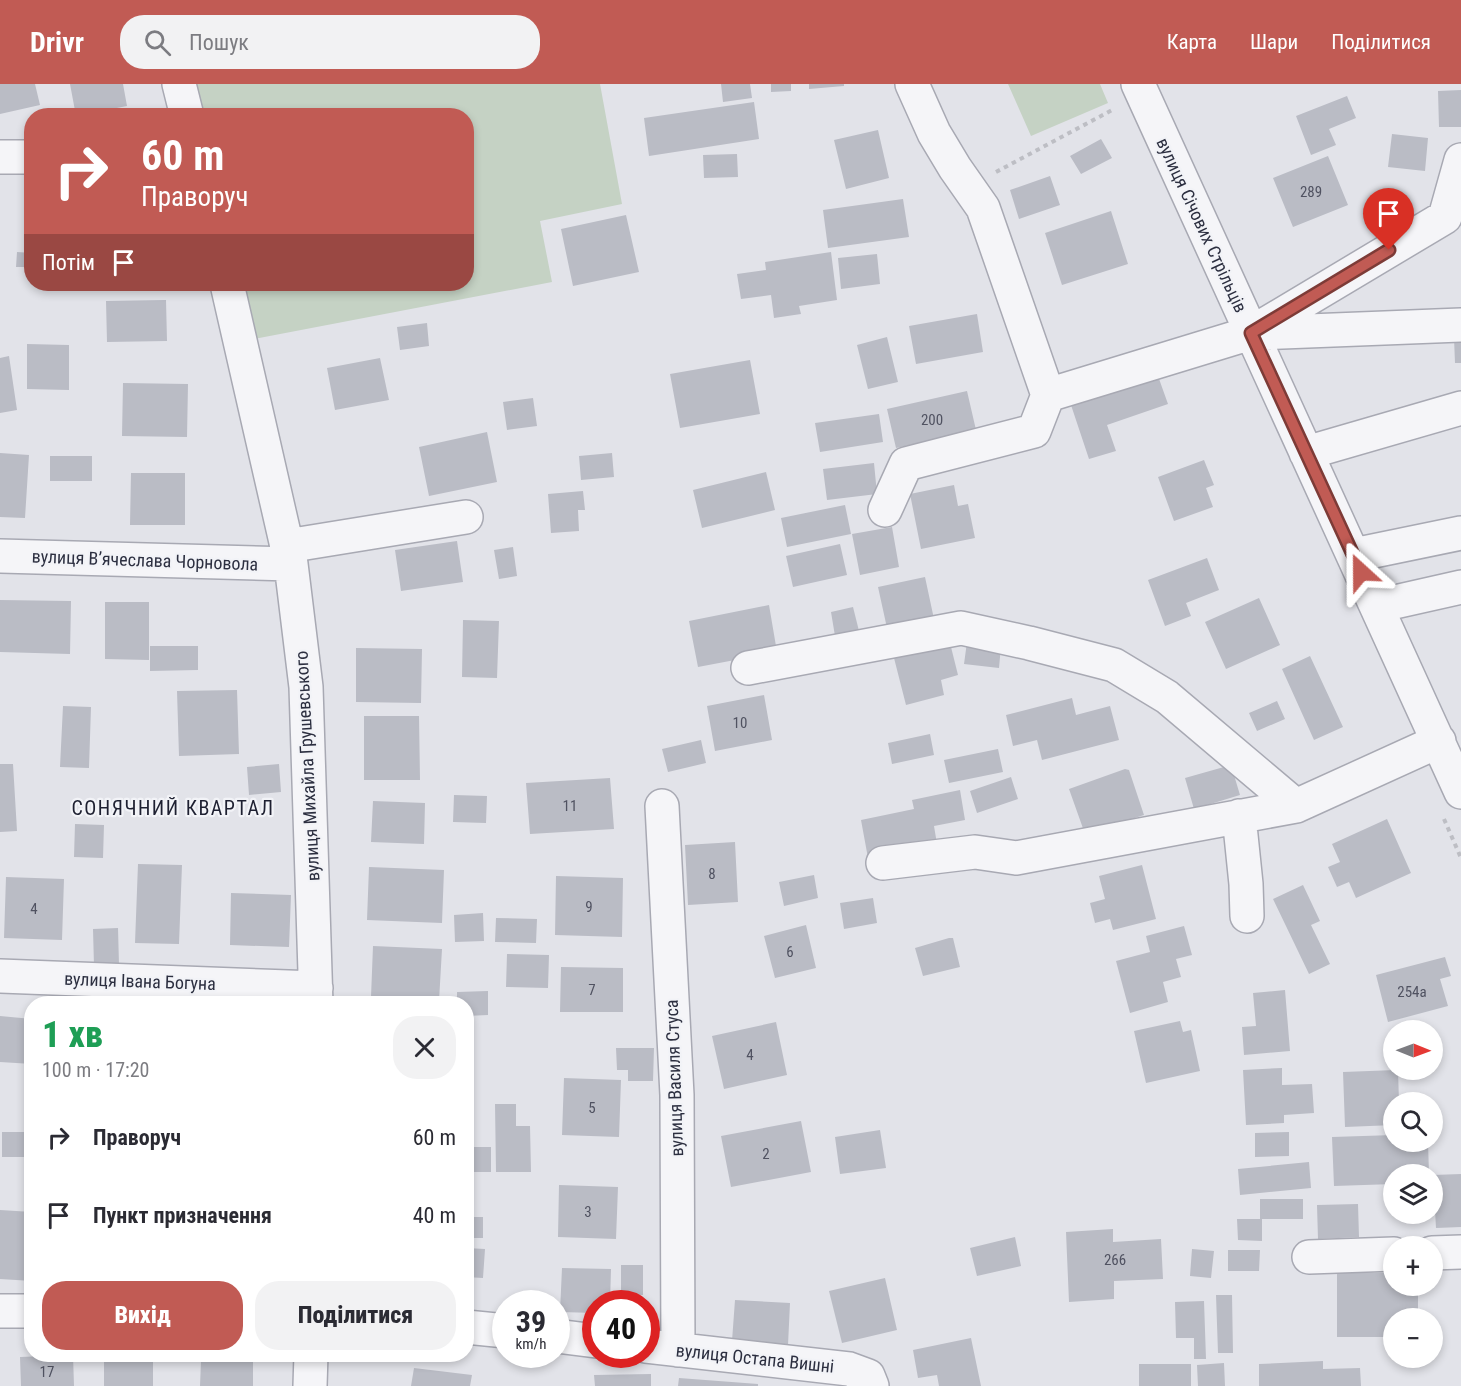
<!DOCTYPE html>
<html lang="uk">
<head>
<meta charset="utf-8">
<style>
  body { margin:0; font-family:"Roboto Condensed",sans-serif; background:#f2f2f3; color:#2b2b33; height:100vh; display:flex; flex-direction:column; font-size:22px; white-space:nowrap }
  * { box-sizing:border-box; margin:0 }
  p { font-size:20px; color:#7c7c81 }
  .icon { flex:none; width:33px; height:33px; fill:none; stroke:currentColor; stroke-width:2; stroke-linecap:round; stroke-linejoin:round }
  .map { position:relative; flex:1; overflow:hidden }
  .details { position:absolute; left:24px; top:912px; width:450px; height:366px; display:flex; flex-direction:column; background:#fff; border-radius:24px; box-shadow:0 3px 9px #0003 }
  .details>* { flex:none }
  .banner { position:absolute; left:24px; top:24px; width:450px; height:183px; border-radius:24px; box-shadow:0 3px 9px #0003; background:#c15b54; color:#fff; overflow:hidden }
  .needle { width:39px; rotate:91deg }
  .tools { position:absolute; left:1383px; top:936px; display:grid; gap:12px }
  .tools a { display:grid; place-items:center; width:60px; height:60px; border-radius:50%; background:#fff; box-shadow:0 3px 9px #0003; font-size:30px }
  .speed { position:absolute; left:492px; top:1206px; display:flex; gap:12px; font-size:30px; font-weight:700; text-align:center }
  .speed>* { display:grid; place-content:center; width:78px; height:78px; border-radius:50%; background:#fff; box-shadow:0 3px 9px #0003; line-height:1 }
  .speed small { font-size:15px; font-weight:400 }
  .speed .limit { border:9px solid #d22; background:#fff; color:#111 }
  .pin { position:absolute; display:grid; place-items:center; width:51px; height:51px; color:#fff; margin:-62px -26px; border-radius:50% 50% 50% 0; rotate:-45deg; box-shadow:0 0 6px #0007 }
  .pin .icon { rotate:45deg }
  .me { position:absolute; width:66px; margin:-33px; rotate:336deg; stroke-linejoin:round; filter:drop-shadow(0 0 4px #0008) }
  .turn { display:flex; align-items:center; gap:21px; height:126px; padding:0 18px; font-size:27px }
  .turn .icon { width:78px; height:78px; stroke-width:2.5 }
  .turn b { display:block; font-size:42px; line-height:51px }
  .then { display:flex; align-items:center; height:57px; padding:0 18px; background:#0003; gap:12px; font-size:22px }
  .round { display:grid; place-items:center; flex:none; width:63px; height:63px; border-radius:24px; background:#f2f2f3 }
  .summary { display:flex; align-items:center; justify-content:space-between; height:102px; padding:0 18px }
  h1 { font-size:36px; font-weight:800; line-height:45px; color:#1e9e55 }
  .button { display:flex; gap:12px; margin-top:auto; padding:12px 18px }
  .button a { flex:1; height:69px; border-radius:24px; background:#c15b54; color:#fff; font-size:24px; font-weight:800; line-height:69px; text-align:center }
  .button a+a { background:#f2f2f3; color:#2b2b33 }
  ul { padding:0; list-style:none }
  li { display:flex; align-items:center; gap:18px; height:78px; padding:0 18px }
  li div { flex:1 }
  li b { display:block; font-size:22px }
  li em { font-style:normal }
  header { display:flex; align-items:center; gap:36px; box-sizing:border-box; height:84px; padding:0 30px; background:#c15b54; color:#fff }
  header strong { font-size:28px }
  nav { display:flex; gap:33px; margin-inline-start:auto; font-size:21px }
  .search { width:420px; height:54px; background:#f2f2f3; display:flex; align-items:center; gap:15px; box-sizing:border-box; padding:0 21px; border-radius:24px; color:#7c7c81; font-size:22px }
  .map>svg:first-child { display:block }
  .green { fill:#c5d2c4 }
  .building { fill:#babcc5 }
  .lines { fill:none; stroke-linecap:round; stroke-linejoin:round }
  .minor-casing { stroke:#a8a9b3; stroke-width:36 }
  .path { stroke:#bdbec4; stroke-width:4; stroke-dasharray:4.5 4.5; stroke-linecap:butt }
  .minor { stroke:#f5f5f8; stroke-width:33 }
  .route-casing { stroke:#7d3b37; stroke-width:15 }
  .route { stroke:#c15b54; stroke-width:10 }
  .labels { text-anchor:middle; dominant-baseline:central; stroke-width:4.5; stroke-linejoin:round; paint-order:stroke }
  .number-label { font-size:15px; fill:#505261 }
  .street-label { font-size:18px; fill:#2c2f40; stroke:#f2f3f7 }
  .neighbourhood-label { font-size:20px; letter-spacing:1.5px; fill:#1e2031; stroke:#f2f3f7 }
</style>
</head>
<body>
<header>
<strong>Drivr</strong>
<div class="search"><svg class="icon" aria-label="search" viewBox="0 0 24 24"><circle cx="10" cy="10" r="6"/><path d="M15 15l6 6"/></svg>Пошук</div>
<nav><a>Карта</a><a>Шари</a><a>Поділитися</a></nav>
</header>
<div class="map">
<svg width="1461" height="1302" viewBox="0 0 1461 1302">
  <rect width="100%" height="100%" fill="#e2e3e9"/>
  <path class="green" d="M191,0H600L622,120L540,137L552,198L249,256L237,200H466V32L199,31Z
    M1008,0H1100L1108,19L1031,52Z"/>
  <path class="building" d="M0,0H35L40,21L0,30Z
    M70,0H123L127,22L76,32Z
    M721,0H750L752,14L723,18Z
    M771,0H791V7L771,8Z
    M809,0H844V2L809,5Z
    M1461,6V43H1439L1438,7Z
    M1347,12L1356,34L1329,45L1336,61L1311,71L1296,32Z
    M754,18L759,55L649,72L644,34Z
    M878,46L889,94L846,105L834,56Z
    M1392,50L1428,54L1425,87L1388,83Z
    M1101,55L1112,74L1081,90L1070,72Z
    M737,70L738,93L704,94L703,71Z
    M1328,72L1348,121L1293,143L1273,94Z
    M1050,92L1060,121L1019,135L1010,106Z
    M903,115L909,153L828,164L823,126Z
    M1111,127L1128,180L1062,201L1045,149Z
    M626,131L639,188L573,202L561,145Z
    M17,168L32,169V183H16Z
    M831,168L837,216L799,222L801,230L774,234L771,211L741,215L737,190L766,186L765,178Z
    M877,170L880,200L841,205L838,174Z
    M166,216L167,257L107,258L106,217Z
    M977,230L983,268L916,280L909,242Z
    M427,239L429,262L400,266L397,243Z
    M887,253L898,298L868,305L857,261Z
    M1461,253V279H1455L1454,254Z
    M27,260L69,261V306L27,305Z
    M9,272L17,326L0,329V274Z
    M380,274L389,316L335,326L327,284Z
    M750,276L760,330L680,344L670,290Z
    M1158,292L1168,320L1107,341L1116,367L1089,375L1071,321Z
    M123,299L188,300L187,353L122,352Z
    M967,307L976,346L896,364L887,325Z
    M533,314L537,342L507,346L503,318Z
    M879,330L883,358L820,368L815,339Z
    M487,348L497,398L429,412L419,363Z
    M0,369L29,371L25,434L0,433Z
    M612,369L614,393L581,396L579,372Z
    M50,372H92V397H50Z
    M1204,376L1214,401L1206,404L1213,423L1174,437L1158,393Z
    M874,379L877,410L827,416L823,385Z
    M766,388L775,426L702,444L693,406Z
    M131,389H185V441H130Z
    M954,401L958,422L968,420L975,454L921,465L910,410Z
    M583,407L585,426H578L579,447L551,449L548,410Z
    M845,421L851,450L787,463L781,434Z
    M892,443L899,483L860,491L852,450Z
    M457,457L463,498L401,507L395,466Z
    M840,460L847,491L793,503L786,472Z
    M513,463L517,492L499,495L494,466Z
    M1207,474L1219,506L1186,519L1191,532L1165,542L1148,496Z
    M925,493L934,535L887,544L878,503Z
    M1259,514L1280,561L1226,585L1205,538Z
    M0,516L71,517L70,570L0,568Z
    M105,518H149V576L105,575Z
    M769,521L777,568L698,583L689,537Z
    M853,523L859,547L835,552L831,528Z
    M463,536L499,537L497,594L462,593Z
    M967,558L1001,562L999,584L964,580Z
    M950,559L958,591L941,596L944,611L906,621L894,574Z
    M150,562H198V586L150,587Z
    M356,564L422,565L421,619L356,618Z
    M1310,572L1343,643L1314,656L1282,585Z
    M237,606L239,670L179,672L177,607Z
    M764,611L772,656L715,667L707,622Z
    M1072,614L1076,631L1110,622L1119,656L1042,676L1037,656L1013,662L1006,631Z
    M1277,617L1285,635L1257,647L1249,629Z
    M63,622L91,623L89,684L60,683Z
    M364,632H419L420,696H364Z
    M930,650L934,671L892,680L888,659Z
    M701,656L706,679L668,688L662,665Z
    M998,665L1003,688L949,699L944,676Z
    M0,680H13L17,747L0,748Z
    M279,680L281,708L249,711L247,683Z
    M1231,681L1240,711L1194,725L1185,694Z
    M1125,685L1129,686L1144,731L1085,750L1069,705Z
    M1011,693L1018,715L977,729L970,707Z
    M610,694L614,745L530,750L526,699Z
    M960,706L965,736L934,742L937,760L868,774L861,736L914,725L912,716Z
    M454,711L487,712L486,739L453,738Z
    M373,717L425,719L424,760L371,758Z
    M1387,735L1411,789L1356,814L1349,798L1337,803L1328,783L1340,778L1332,760Z
    M75,740L104,741L103,774L74,773Z
    M735,758L738,818L688,821L685,761Z
    M138,780L182,781L179,860L135,859Z
    M1142,781L1156,835L1113,846L1110,835L1095,839L1090,819L1105,815L1099,792Z
    M369,783L444,786L442,839L367,836Z
    M814,791L818,814L784,822L779,798Z
    M556,792L623,794L622,853L555,851Z
    M6,793L64,795L62,856L4,854Z
    M1303,801L1320,837L1311,841L1330,880L1309,890L1273,815Z
    M231,809L291,811L289,863L230,861Z
    M873,814L877,839L844,845L840,819Z
    M483,829L484,857L455,858L454,831Z
    M496,834L537,835L536,859L495,858Z
    M806,841L816,884L775,894L764,852Z
    M1184,842L1192,871L1176,875L1181,893L1163,898L1168,918L1130,929L1116,877L1150,868L1146,852Z
    M118,844L119,881L94,882L93,845Z
    M949,854H953L960,883L923,892L915,864Z
    M373,862L442,865L439,917L371,913Z
    M507,870L549,871L548,904L506,903Z
    M1445,873L1451,892L1440,895L1448,922L1388,938L1376,891Z
    M561,883L623,884V928H560Z
    M1285,906L1290,967L1244,971L1242,943L1256,942L1253,909Z
    M488,907V931L466,932V920H457V908Z
    M0,932L32,935V980L0,978Z
    M1180,937L1183,948L1191,946L1200,987L1146,999L1134,947Z
    M776,938L787,991L724,1005L712,952Z
    M616,964H654L653,997H628V986H617Z
    M1282,984V1001L1312,1000L1314,1029L1284,1031V1039L1246,1041L1243,986Z
    M1396,986H1398L1399,1018H1394V1041L1345,1043L1343,988Z
    M564,994L621,996L619,1053L562,1051Z
    M495,1020H516V1042H530L531,1088H496Z
    M801,1037L811,1088L731,1103L721,1052Z
    M880,1046L886,1084L840,1090L835,1053Z
    M2,1048H32V1073H2Z
    M1289,1048V1072L1255,1073V1049Z
    M1394,1051V1058H1428L1429,1090H1394V1100L1334,1102L1332,1053Z
    M466,1063H491V1088H466Z
    M1309,1078L1311,1104L1240,1111L1238,1085Z
    M1461,1090V1143L1436,1144L1433,1091Z
    M559,1101L618,1103L616,1155L558,1153Z
    M1260,1115H1303V1135H1262V1157L1238,1156L1237,1135H1260Z
    M1358,1120L1359,1153L1318,1155L1317,1121Z
    M0,1126L32,1128V1197L0,1195Z
    M466,1133H483V1154H466Z
    M1113,1145V1158L1161,1155L1163,1195L1114,1197V1215L1069,1218L1066,1148Z
    M1015,1153L1021,1182L977,1192L970,1164Z
    M466,1164L485,1165L483,1194L466,1193Z
    M1192,1165L1214,1167L1211,1194L1190,1192Z
    M1228,1166H1260L1259,1187H1228Z
    M621,1181H643V1211H621Z
    M562,1184L611,1185L610,1220H596V1229L560,1228Z
    M1337,1188L1394,1189V1202H1418V1234H1394V1253H1337Z
    M885,1194L897,1246L842,1259L829,1207Z
    M1216,1211H1232L1233,1269H1218Z
    M735,1216L790,1219L788,1261L732,1257Z
    M1204,1217L1206,1275H1194V1254H1176L1175,1218Z
    M971,1254L981,1302H939L937,1291L918,1294L913,1266Z
    M73,1271L74,1302H21L20,1273Z
    M104,1276H153V1302H104Z
    M201,1277L253,1278V1302H200Z
    M1323,1277V1285L1360,1284L1361,1302H1259V1280Z
    M1224,1279L1225,1302H1198L1197,1281Z
    M1139,1280H1191V1302H1139Z
    M414,1284L472,1291L470,1302H411Z
    M651,1290V1302H595L594,1291Z
    M679,1294L758,1300V1302H678Z"/>
  <g class="lines">
    <defs>
      <path id="minor" d="M179,0L187,32
        M1138,0L1461,708
        M0,73H32
        M227,200L291,480L306,603L316,920
        M1256,249L1461,241
        M1048,311L1251,249L1445,133L1461,76
        M1306,369L1461,324
        M885,426L906,380L1034,347L1048,311L983,124L955,84L934,49L912,0
        M287,462L466,433
        M1354,471L1461,449
        M0,472L291,480
        M1377,522L1461,503
        M748,584L961,544L1029,559L1114,581L1167,613L1296,722
        M662,722L677,1011L678,1266
        M1239,732L1246,800L1247,832
        M883,779L975,768L1016,774L1296,722L1439,657
        M0,892L316,904
        M1432,1169L1461,1168
        M1309,1173L1394,1170
        M0,1227H32
        M466,1243L506,1247
        M556,1252L596,1257
        M646,1262L849,1285L868,1292L872,1302
        M310,1302L311,1270"/>
    </defs>
    <use href="#minor" class="minor-casing"/>
    <path class="path" d="M996,88L1114,25
      M1444,735L1461,774"/>
    <use href="#minor" class="minor"/>
  </g>
  <g class="lines">
    <defs>
      <path id="route" d="M1361,488L1251,249L1389,166"/>
    </defs>
    <use href="#route" class="route-casing"/>
    <use href="#route" class="route"/>
  </g>
  <g class="labels">
    <g class="number-label">
      <text x="1311" y="108">289</text>
      <text x="932" y="336">200</text>
      <text x="740" y="639">10</text>
      <text x="570" y="722">11</text>
      <text x="712" y="790">8</text>
      <text x="589" y="823">9</text>
      <text x="34" y="825">4</text>
      <text x="790" y="868">6</text>
      <text x="592" y="906">7</text>
      <text x="1412" y="908">254а</text>
      <text x="750" y="971">4</text>
      <text x="592" y="1024">5</text>
      <text x="766" y="1070">2</text>
      <text x="588" y="1128">3</text>
      <text x="1115" y="1176">266</text>
      <text x="47" y="1288">17</text>
    </g>
    <g class="street-label">
      <text transform="translate(1202 141) rotate(65)">вулиця Січових Стрільців</text>
      <text transform="translate(145 476) rotate(2)">вулиця Вʼячеслава Чорновола</text>
      <text transform="translate(307 682) rotate(-93)">вулиця Михайла Грушевського</text>
      <text transform="translate(140 897) rotate(2)">вулиця Івана Богуна</text>
      <text transform="translate(674 994) rotate(-92)">вулиця Василя Стуса</text>
      <text transform="translate(755 1274) rotate(6)">вулиця Остапа Вишні</text>
    </g>
    <g class="neighbourhood-label">
      <text x="173" y="724">СОНЯЧНИЙ КВАРТАЛ</text>
    </g>
  </g>
</svg>
<div class="tools">
<a><svg class="needle" viewBox="-14 -14 28 28"><path d="M0-13l5 13h-10z" fill="#e53935"/><path d="M0 13l5-13h-10z" fill="#7c7c81"/></svg></a>
<a><svg class="icon" aria-label="search" viewBox="0 0 24 24"><circle cx="10" cy="10" r="6"/><path d="M15 15l6 6"/></svg></a>
<a><svg class="icon" aria-label="layers" viewBox="0 0 24 24"><path d="M12 4l9 5-9 5-9-5zM3 14l9 5 9-5"/></svg></a>
<a>+</a>
<a>−</a>
</div>
<div class="speed"><div>39<small>km/h</small></div><div class="limit">40</div></div>
<div class="pin" style="left:1389px;top:166px;background:#d93025"><svg class="icon" aria-label="arrive" viewBox="0 0 24 24"><path d="M6 21V4h12l-3 4 3 4H6"/></svg></div>
<svg class="me" style="left:1361px;top:488px" viewBox="-20 -20 40 40"><path d="M0-17L14 15 0 8-14 15z" fill="#c15b54" stroke="#fff" stroke-width="4"/></svg>
<div class="banner">
<div class="turn"><svg class="icon" aria-label="right" viewBox="0 0 24 24"><path d="M7 20v-9h11M14 6l5 5-5 5"/></svg><div><b>60 m</b>Праворуч</div></div>
<div class="then">Потім<svg class="icon" aria-label="arrive" viewBox="0 0 24 24"><path d="M6 21V4h12l-3 4 3 4H6"/></svg></div>
</div>
<section class="details">
<div class="summary"><div><h1>1 хв</h1><p>100 m · 17:20</p></div><a class="round"><svg class="icon" aria-label="close" viewBox="0 0 24 24"><path d="M6 6l12 12M18 6L6 18"/></svg></a></div>
<ul>
<li><svg class="icon" aria-label="right" viewBox="0 0 24 24"><path d="M7 20v-9h11M14 6l5 5-5 5"/></svg><div><b>Праворуч</b></div><em>60 m</em></li>
<li><svg class="icon" aria-label="arrive" viewBox="0 0 24 24"><path d="M6 21V4h12l-3 4 3 4H6"/></svg><div><b>Пункт призначення</b></div><em>40 m</em></li>
</ul>
<div class="button"><a>Вихід</a><a>Поділитися</a></div>
</section>
</div>
</body>
</html>
